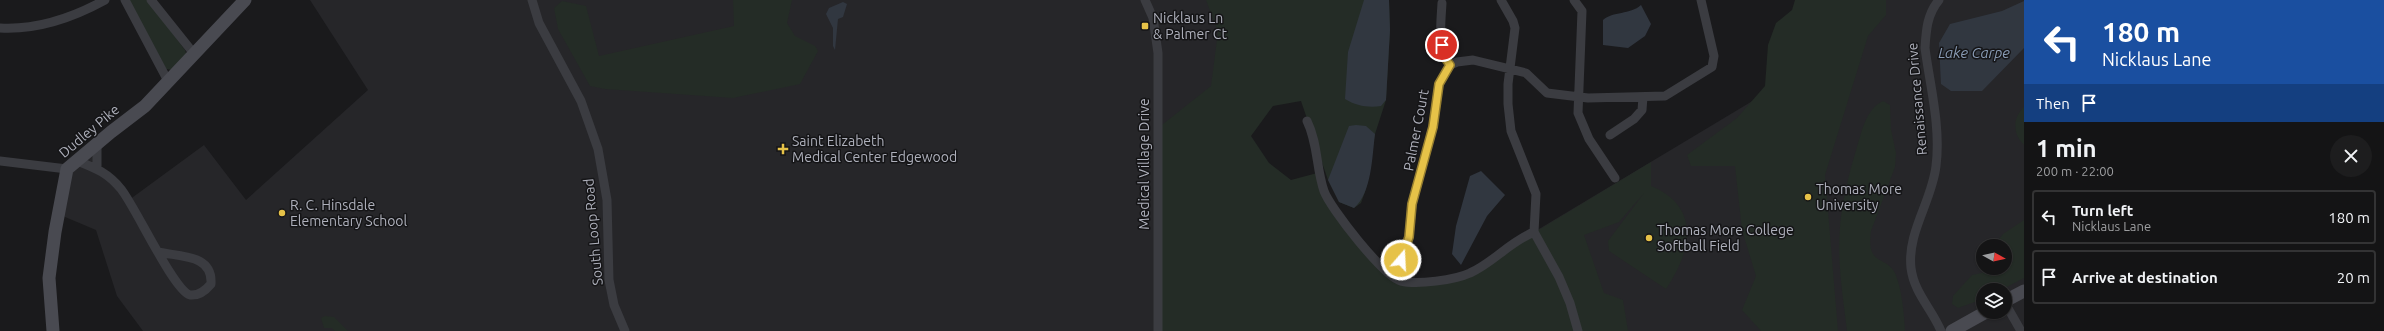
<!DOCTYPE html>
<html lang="en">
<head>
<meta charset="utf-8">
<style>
  body { margin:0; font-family:Ubuntu,sans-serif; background:#1d1d1e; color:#f1f3f6; height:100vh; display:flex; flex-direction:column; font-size:15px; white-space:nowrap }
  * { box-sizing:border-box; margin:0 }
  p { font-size:13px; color:#9d9ea0 }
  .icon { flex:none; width:22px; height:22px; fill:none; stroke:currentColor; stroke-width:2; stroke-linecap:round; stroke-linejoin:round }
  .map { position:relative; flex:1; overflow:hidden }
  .drawer { display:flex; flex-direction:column; background:#141415; width:360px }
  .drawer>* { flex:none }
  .guide { background:#1a4fa0; color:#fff; overflow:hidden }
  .needle { width:26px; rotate:98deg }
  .buttons { position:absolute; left:1976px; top:239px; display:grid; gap:8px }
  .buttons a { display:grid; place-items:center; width:36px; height:36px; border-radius:50%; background:#141415; box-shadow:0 1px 3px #0004,0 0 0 1px #333334; font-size:20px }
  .pin { position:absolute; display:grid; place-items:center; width:34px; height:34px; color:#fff; margin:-17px; border:2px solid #fff; border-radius:50%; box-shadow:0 1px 4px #0007 }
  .me { position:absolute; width:44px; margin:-22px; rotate:19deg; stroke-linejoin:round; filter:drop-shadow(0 0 3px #0008) }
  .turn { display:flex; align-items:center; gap:14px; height:84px; padding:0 12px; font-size:18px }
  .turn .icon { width:52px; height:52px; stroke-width:2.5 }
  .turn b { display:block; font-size:28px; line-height:34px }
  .then { display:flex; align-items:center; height:38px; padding:0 12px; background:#0003; gap:8px; font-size:15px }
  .round { display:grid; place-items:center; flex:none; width:42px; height:42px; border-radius:21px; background:#1d1d1e }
  .summary { display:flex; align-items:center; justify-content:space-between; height:68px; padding:0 12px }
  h1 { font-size:24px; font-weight:600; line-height:30px }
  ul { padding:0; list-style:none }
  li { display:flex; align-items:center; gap:12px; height:54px; margin:0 8px 6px; padding:0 4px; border:2px solid #333334; border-radius:4px }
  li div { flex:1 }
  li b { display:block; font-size:15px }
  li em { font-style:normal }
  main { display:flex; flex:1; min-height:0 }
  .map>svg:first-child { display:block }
  .built { fill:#262629; fill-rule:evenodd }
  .green { fill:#242c26 }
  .water { fill:#313740 }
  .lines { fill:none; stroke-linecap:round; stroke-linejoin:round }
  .street { stroke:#3b3c41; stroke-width:9 }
  .secondary { stroke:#494a51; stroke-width:13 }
  .route-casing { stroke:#967e2f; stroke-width:10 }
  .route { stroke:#e6c248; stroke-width:7 }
  .poi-dot { fill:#e6c248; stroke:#151517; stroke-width:1.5 }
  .labels { text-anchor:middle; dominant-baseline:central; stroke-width:3; stroke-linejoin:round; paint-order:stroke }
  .poi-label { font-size:14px; fill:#aeb0bb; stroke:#151517; text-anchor:start }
  .street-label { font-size:14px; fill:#aeb0bb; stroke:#151517 }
  .water-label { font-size:15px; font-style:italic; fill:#889ab3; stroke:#151517 }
</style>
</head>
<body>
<main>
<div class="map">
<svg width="2024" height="331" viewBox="0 0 2024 331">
  <rect width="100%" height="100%" fill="#1a1a1c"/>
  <path class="built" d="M310,0H1210L1230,33L1158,331H143L117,296L96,230L58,214L65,176L97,143V168L129,200L204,145L246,200L368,90Z
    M1828,0H2024V331H1578L1534,232L1831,54ZM1983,246H2005V268H1983ZM1983,290H2005V312H1983Z"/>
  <path class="green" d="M129,0H148L185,50L187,56L172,70L166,69Z
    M733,0H792L787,23L795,36L815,46L818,51L800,84L733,98L605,89L590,86L558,29L554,8L562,1L586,6L599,56L734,26Z
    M1206,0H1389L1390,30L1386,100L1375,134L1366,189L1361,203L1354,208L1339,202L1328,180L1301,101L1273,106L1251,136L1269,163L1291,180L1321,172L1333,210L1401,281L1464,275L1651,162V186C1702,207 1691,252 1666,289L1609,251L1608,241L1644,193L1619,222L1584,235L1604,293L1623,300L1628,331H1158V128L1211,86L1218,32Z
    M1795,0H1886V15L1868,36L1825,175L1838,331H1761L1742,310L1756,276L1742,230L1735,166H1691L1687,155L1737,118L1765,86L1768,45L1776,23L1792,10Z
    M1883,101L1890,105L1891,130L1896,153L1895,167L1871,231C1866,267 1886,255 1895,273C1902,289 1904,313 1905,331H1847C1843,297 1837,262 1840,227C1842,200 1849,174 1857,147C1862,131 1866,109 1883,101Z
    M2024,107V145C2012,134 2013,117 2024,107Z
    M2024,220V278L2001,290H1983V299L1958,308L1952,304L1953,296L1972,275L2005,268V246H2000L1999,239L2003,234Z
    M325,316L334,317L348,331H335L332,328H324L321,318Z"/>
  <path class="water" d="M1364,0H1389L1390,30L1386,100L1381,106C1369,108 1356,106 1345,99L1348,52Z
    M2024,1V48L1982,91H1951L1941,84L1939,43L1950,24L2002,11Z
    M843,2L847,4L843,17L838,19L835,50L833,46V28L826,14L829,8Z
    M1641,5L1651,24L1645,36L1628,48L1603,45V20C1613,11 1630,15 1641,5Z
    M1356,125L1366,126L1375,134C1372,156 1372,193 1354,208L1339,202L1328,180L1349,126Z
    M1481,171L1505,195L1487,216L1461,265L1452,254L1456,226L1470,176Z"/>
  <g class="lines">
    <path class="street" d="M125,0L169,83
      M151,0L195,55
      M532,0L539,23L581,101L598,149L607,200L609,280L614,305L625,331
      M1145,0L1153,18L1158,53V331
      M1501,0L1513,21L1515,28L1508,84V104L1511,131L1536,194L1534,232L1559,277L1570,303L1578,331
      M1574,0L1582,11L1578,113L1589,139L1615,178
      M1939,0C1927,14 1926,31 1925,48C1930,86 1941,127 1936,166C1932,201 1907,232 1911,268C1914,293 1932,309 1941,331
      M1442,3C1441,22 1437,50 1450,65
      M0,28C36,30 74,17 105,0
      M1307,121C1318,143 1316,168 1324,191C1330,208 1384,277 1401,281C1417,285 1455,280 1470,273C1493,263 1508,243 1534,232
      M1610,135L1634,119L1642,110L1643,97
      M97,143V168
      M75,160C95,168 107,172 121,189C135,206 174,291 190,295C199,296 206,290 211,284C213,254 180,257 158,252
      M0,161L67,169
      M1401,260L1409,237L1412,204L1433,127L1439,84L1450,65L1457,62L1473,60L1526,73L1547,93L1588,98L1665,96L1712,67L1714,56L1701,0
      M2005,303L2021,331"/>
    <path class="secondary" d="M2005,301L2024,291
      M53,331L49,278L55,232L67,169L111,132L145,106L245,0
      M1952,331L1986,312"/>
  </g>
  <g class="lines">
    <defs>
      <path id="route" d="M1401,260L1409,237L1412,204L1433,127L1439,84L1450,65L1443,55L1442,45"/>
    </defs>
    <use href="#route" class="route-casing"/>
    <use href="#route" class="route"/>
  </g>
  <g class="poi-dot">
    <rect x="1141" y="22" width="8" height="8" rx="2"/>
    <path d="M781 143h4v4h4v4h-4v4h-4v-4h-4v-4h4z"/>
    <circle cx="1808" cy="197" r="4"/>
    <circle cx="282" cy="213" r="4"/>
    <circle cx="1649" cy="238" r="4"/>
  </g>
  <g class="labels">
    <g class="poi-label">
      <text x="1153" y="18">Nicklaus Ln<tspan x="1153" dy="16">&amp; Palmer Ct</tspan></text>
      <text x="792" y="141">Saint Elizabeth<tspan x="792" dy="16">Medical Center Edgewood</tspan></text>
      <text x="1816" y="189">Thomas More<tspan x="1816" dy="16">University</tspan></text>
      <text x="290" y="205">R. C. Hinsdale<tspan x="290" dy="16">Elementary School</tspan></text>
      <text x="1657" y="230">Thomas More College<tspan x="1657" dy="16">Softball Field</tspan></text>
    </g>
    <g class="street-label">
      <text transform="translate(1917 99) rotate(-95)">Renaissance Drive</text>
      <text transform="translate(1416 130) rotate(-79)">Palmer Court</text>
      <text transform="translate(89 131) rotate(-40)">Dudley Pike</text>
      <text transform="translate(1144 164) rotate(-90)">Medical Village Drive</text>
      <text transform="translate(593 232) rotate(-95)">South Loop Road</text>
    </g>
    <g class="water-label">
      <text x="1974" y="52">Lake Carpe</text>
    </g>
  </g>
</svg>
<div class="buttons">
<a><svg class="needle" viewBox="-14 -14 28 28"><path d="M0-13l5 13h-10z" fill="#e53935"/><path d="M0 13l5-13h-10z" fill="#9d9ea0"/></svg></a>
<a><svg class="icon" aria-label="layers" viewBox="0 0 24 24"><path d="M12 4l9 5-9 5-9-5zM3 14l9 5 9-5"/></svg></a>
</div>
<div class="pin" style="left:1442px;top:45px;background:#d93025"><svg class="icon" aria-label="arrive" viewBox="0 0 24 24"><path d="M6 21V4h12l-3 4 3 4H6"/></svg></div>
<svg class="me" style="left:1401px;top:260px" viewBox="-20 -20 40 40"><circle r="17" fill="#e6c248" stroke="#fff" stroke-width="3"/><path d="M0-11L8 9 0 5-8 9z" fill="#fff"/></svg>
</div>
<section class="drawer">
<div class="guide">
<div class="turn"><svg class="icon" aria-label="left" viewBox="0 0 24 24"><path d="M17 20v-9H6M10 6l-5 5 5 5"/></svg><div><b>180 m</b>Nicklaus Lane</div></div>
<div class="then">Then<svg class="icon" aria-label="arrive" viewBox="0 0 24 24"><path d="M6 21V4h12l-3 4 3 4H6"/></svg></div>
</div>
<div class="summary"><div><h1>1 min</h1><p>200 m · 22:00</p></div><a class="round"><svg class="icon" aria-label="close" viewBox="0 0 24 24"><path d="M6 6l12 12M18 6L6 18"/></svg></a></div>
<ul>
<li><svg class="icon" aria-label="left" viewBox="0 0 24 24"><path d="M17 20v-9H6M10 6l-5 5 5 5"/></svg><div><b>Turn left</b><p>Nicklaus Lane</p></div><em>180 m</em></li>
<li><svg class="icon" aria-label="arrive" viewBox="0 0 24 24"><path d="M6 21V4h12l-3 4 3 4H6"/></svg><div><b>Arrive at destination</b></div><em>20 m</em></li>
</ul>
</section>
</main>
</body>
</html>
